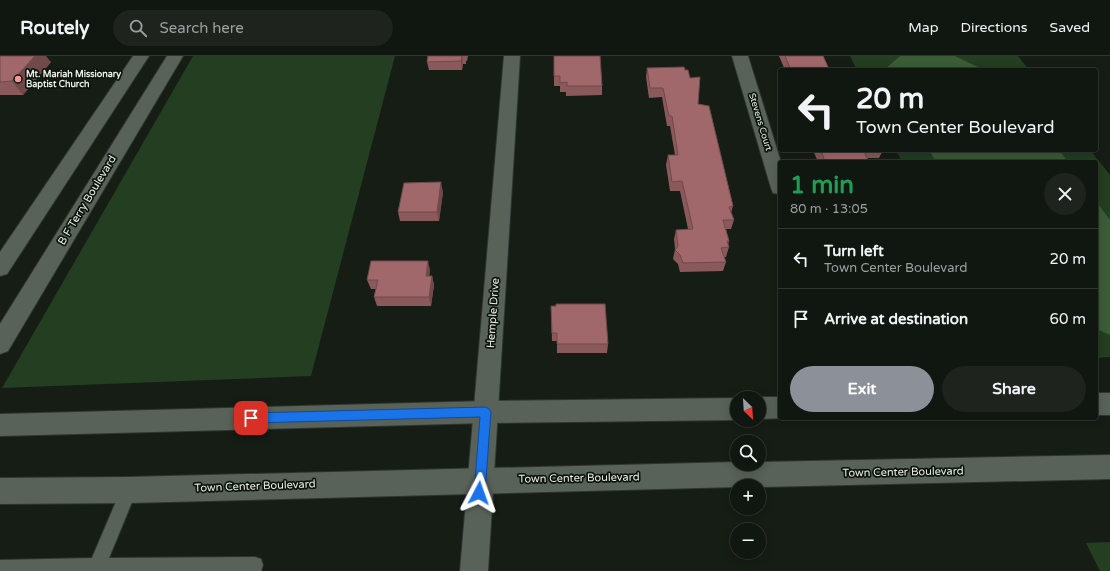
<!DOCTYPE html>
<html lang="en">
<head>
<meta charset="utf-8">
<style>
  body { margin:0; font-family:"Varela Round",sans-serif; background:#1e231e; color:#f1f3f6; height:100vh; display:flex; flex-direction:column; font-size:15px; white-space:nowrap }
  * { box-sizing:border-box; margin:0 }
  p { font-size:13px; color:#9c9f9f }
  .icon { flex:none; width:22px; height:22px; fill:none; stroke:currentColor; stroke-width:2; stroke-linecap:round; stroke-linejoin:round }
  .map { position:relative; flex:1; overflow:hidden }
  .panel { position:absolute; left:778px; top:104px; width:320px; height:260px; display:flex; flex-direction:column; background:#101610; border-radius:4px; box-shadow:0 2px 10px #0003,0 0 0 1px #303530 }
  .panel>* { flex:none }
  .top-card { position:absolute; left:778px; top:12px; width:320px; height:84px; border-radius:4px; box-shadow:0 2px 10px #0003,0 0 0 1px #303530; background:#101610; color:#f1f3f6; overflow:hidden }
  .needle { width:26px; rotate:155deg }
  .tools { position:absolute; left:730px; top:335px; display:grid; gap:8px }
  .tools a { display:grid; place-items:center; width:36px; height:36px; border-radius:50%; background:#101610; box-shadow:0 2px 10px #0003,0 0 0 1px #303530; font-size:20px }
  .pin { position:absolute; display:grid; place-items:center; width:34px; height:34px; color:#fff; margin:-17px; border-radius:8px; box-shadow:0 2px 6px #0006 }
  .me { position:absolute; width:44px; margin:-22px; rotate:4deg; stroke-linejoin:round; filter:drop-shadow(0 0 3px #0008) }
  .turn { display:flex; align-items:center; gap:14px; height:84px; padding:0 12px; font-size:18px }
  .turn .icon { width:52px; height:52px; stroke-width:2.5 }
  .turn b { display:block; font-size:28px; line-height:34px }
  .round { display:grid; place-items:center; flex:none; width:42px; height:42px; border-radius:21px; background:#1e231e }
  .overview { display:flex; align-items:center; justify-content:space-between; height:68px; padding:0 12px }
  h1 { font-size:24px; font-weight:800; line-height:30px; color:#1e9e55 }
  .button { display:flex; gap:8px; margin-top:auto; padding:8px 12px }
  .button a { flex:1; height:46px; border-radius:24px; background:#8c9099; color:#fff; font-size:16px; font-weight:800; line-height:46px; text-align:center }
  .button a+a { background:#1e231e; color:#f1f3f6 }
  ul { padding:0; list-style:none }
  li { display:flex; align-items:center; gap:12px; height:60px; padding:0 12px; border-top:1px solid #303530 }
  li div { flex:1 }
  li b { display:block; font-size:15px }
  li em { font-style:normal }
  header { display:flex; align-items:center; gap:24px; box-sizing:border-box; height:56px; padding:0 20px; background:#101610; border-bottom:1px solid #303530 }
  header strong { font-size:19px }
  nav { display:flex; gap:22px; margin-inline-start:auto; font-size:14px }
  .search { width:280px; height:36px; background:#1e231e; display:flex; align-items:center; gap:10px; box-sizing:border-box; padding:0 14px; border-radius:22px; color:#9c9f9f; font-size:15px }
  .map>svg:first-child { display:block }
  .green { fill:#233e20 }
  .water { fill:#3a5c36 }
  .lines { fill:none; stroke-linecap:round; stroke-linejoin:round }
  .service-casing { stroke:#313531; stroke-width:2 }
  .minor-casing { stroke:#313531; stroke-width:2 }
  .tertiary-casing { stroke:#313531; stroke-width:2 }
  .secondary-casing { stroke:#313531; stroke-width:2 }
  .service { fill:#596258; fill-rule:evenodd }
  .minor { fill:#596258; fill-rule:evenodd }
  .tertiary { fill:#596258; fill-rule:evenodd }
  .secondary { fill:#596258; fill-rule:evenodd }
  .wall { fill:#8a595b }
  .shaded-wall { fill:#70494a }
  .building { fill:#a0686a; stroke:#70494a }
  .route { fill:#1a73e8; stroke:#114b97 }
  .poi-dot { fill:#f59b9e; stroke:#0d140c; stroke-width:1.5 }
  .labels { text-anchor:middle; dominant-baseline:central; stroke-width:3.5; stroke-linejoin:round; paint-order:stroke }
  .far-poi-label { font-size:9px; font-weight:bold; fill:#e9eee8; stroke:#0d140c; text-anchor:start }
  .far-street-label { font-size:9px; fill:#e9eee8; stroke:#0d140c }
  .street-label { font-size:11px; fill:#e9eee8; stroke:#0d140c }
</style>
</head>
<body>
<header>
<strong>Routely</strong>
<div class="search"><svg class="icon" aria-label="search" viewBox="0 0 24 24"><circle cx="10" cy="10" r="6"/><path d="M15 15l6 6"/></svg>Search here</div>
<nav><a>Map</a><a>Directions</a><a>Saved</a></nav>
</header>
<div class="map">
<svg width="1110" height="515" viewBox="0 0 1110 515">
  <rect width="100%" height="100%" fill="#161d15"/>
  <path class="green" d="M193,0H395L311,320L2,332Z
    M850,0H1018L1029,14H857Z
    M896,94H1090L1110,119V301L1096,302V106H902Z
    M1110,486V515H1100L1086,487Z"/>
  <path class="water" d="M900,0H955L984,14H884Z
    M929,94H1059L1068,106H936Z
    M1096,145L1110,164V279L1096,273Z"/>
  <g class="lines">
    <defs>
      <path id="service" d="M129,426L135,429L137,434L109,502L255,501L261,503L263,509L261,515H0V504L92,502L123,429Z"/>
      <path id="minor" d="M504,0H520L488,515H460Z
        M732,0H748L781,106L780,138L773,137L771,132Z"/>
      <path id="tertiary" d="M1096,337H1110V359H1096Z
        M759,341H780V362H783L759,363V342H756Z
        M737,342V364L486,367L0,380V358L486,345Z
        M1110,399V423L759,431L737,430V431L129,447L0,448V422L129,421L737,406V408H759V406Z"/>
      <path id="secondary" d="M133,0H149L7,218L0,220V196Z
        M167,0H183L8,295L0,298V268Z"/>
    </defs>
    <use href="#service" class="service-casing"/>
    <use href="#minor" class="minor-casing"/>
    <use href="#tertiary" class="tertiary-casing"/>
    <use href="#secondary" class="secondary-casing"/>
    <use href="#service" class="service"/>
    <use href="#minor" class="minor"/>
    <use href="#tertiary" class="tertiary"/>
    <use href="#secondary" class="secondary"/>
  </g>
  <path class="wall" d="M0,0L51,6L23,39H0Z
    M428,0H468L467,5H466V8H463L462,14H429L427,6Z
    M554,0L602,30V39L566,40V36H560V30H554Z
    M779,0H823L829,13L838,14H785Z
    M647,12L698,48L733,150L731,157L734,164L731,173H726L729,185L728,189L729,191L726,201H724L726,206L723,215L680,216L678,208L673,203L675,193L674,183L676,174L688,173L680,135H670L666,109L668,99H675L670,70H667L662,41L649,42L646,21Z
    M813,94H883L879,102H867L869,106H818Z
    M443,136L439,165H400L398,156Z
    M430,214L429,220H432L434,229L431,250H377L374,241L376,233H371L367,224Z
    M551,250L608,288L607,297H557V285H552Z"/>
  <path class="shaded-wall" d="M35,0H46L51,6L23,39L12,25Z
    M462,0L463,8L462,14L461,5Z
    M441,126L443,136L439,165L437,156Z
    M428,205L430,214L428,229L426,220Z
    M432,220L434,229L431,250L429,241Z"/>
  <path class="building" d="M0,0H35L12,25L0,26Z
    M428,0H462L461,5L427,6Z
    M554,0H600L602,30H567V26L560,27V20H554Z
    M785,0H823L829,13H837L838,14H791Z
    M684,11L685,14H688L690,22L700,21L698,48L709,50L733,150L729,151L734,164H723L729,185H727L729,191L721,192L726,206L683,207L680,199L675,194L678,190L676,174L693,173L682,125L672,126L668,99H678L672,60H669L663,32H650L647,12Z
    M821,94H863L869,106H825Z
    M441,126L437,156H398L404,127Z
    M371,205H428L426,220H432L429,241H374L378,224H367Z
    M556,248H605L608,288H557V277H552L551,250H556Z"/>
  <path class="route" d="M486,351L489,353L491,356L485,437L483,441L479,443L475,441L474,437L480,361L251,367L247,365L245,362L247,359L251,357Z"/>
  <circle class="poi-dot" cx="18" cy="23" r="4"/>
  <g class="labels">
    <g class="far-poi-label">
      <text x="26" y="18">Mt. Mariah Missionary<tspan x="26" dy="10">Baptist Church</tspan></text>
    </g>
    <g class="far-street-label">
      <text transform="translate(760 66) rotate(73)">Stevens Court</text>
    </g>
    <g class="street-label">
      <text transform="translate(87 144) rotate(-59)">B F Terry Boulevard</text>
      <text transform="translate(493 257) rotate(-86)">Hemple Drive</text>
      <text transform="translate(903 416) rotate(-1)">Town Center Boulevard</text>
      <text transform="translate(579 422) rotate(-1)">Town Center Boulevard</text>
      <text transform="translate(255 430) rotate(-2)">Town Center Boulevard</text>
    </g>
  </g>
</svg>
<div class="tools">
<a><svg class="needle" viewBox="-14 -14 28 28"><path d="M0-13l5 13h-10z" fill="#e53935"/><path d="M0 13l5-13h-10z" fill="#9c9f9f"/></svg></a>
<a><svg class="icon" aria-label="search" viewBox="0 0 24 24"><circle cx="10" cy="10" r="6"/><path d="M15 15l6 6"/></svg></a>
<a>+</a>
<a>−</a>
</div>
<div class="pin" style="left:251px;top:362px;background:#d93025"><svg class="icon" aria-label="arrive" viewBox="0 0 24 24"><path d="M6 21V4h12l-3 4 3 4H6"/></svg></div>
<svg class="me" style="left:479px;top:437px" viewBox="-20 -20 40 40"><path d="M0-17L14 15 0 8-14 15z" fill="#1a73e8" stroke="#fff" stroke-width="4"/></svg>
<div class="top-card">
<div class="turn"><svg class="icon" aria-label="left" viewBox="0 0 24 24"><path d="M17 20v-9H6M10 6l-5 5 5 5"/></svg><div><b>20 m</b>Town Center Boulevard</div></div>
</div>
<section class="panel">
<div class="overview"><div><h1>1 min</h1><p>80 m · 13:05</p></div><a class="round"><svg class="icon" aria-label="close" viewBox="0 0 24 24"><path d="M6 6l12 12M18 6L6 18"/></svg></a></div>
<ul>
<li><svg class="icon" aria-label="left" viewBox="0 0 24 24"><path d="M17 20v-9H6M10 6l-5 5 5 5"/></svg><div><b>Turn left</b><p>Town Center Boulevard</p></div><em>20 m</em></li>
<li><svg class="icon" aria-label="arrive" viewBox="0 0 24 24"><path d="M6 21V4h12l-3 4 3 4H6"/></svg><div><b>Arrive at destination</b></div><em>60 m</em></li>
</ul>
<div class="button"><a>Exit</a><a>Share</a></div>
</section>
</div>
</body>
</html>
